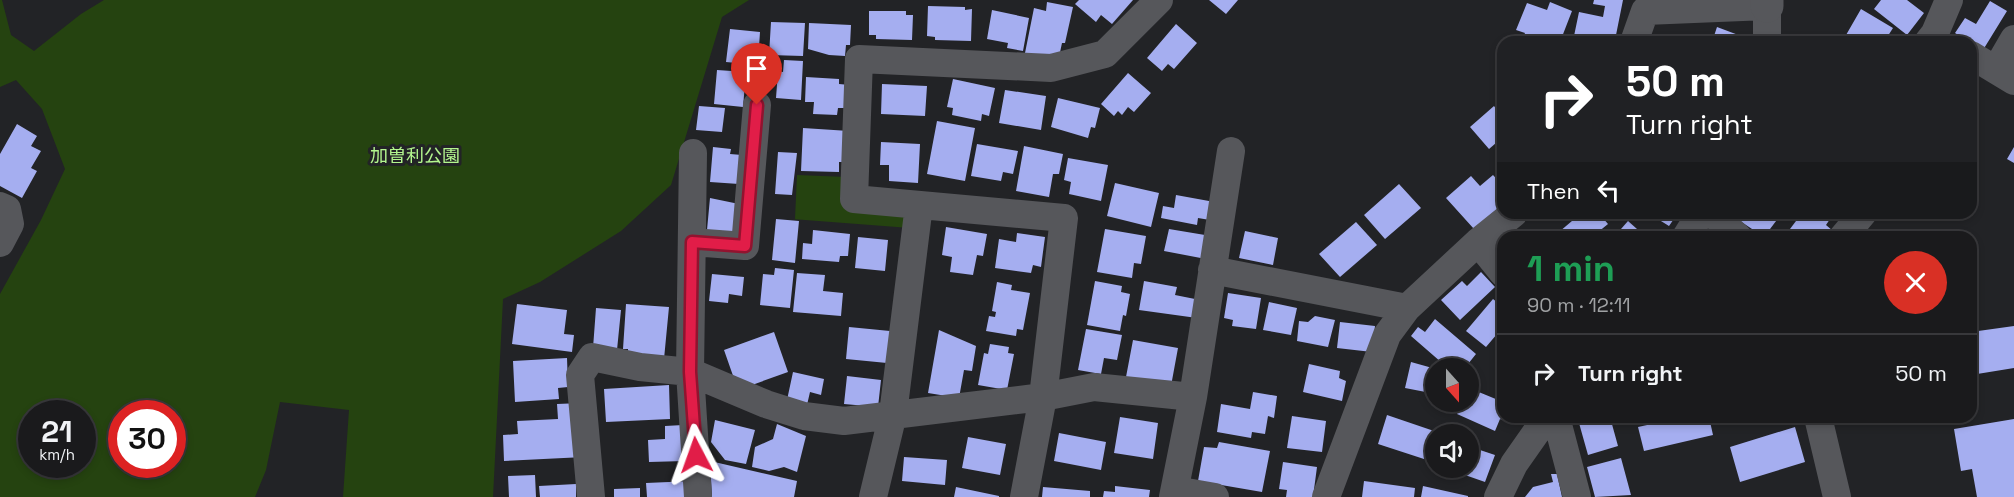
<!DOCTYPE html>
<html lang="en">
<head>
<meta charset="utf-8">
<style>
  body { margin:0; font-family:"Space Grotesk","Noto Sans JP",sans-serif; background:#272729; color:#f1f3f6; height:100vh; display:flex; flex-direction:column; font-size:22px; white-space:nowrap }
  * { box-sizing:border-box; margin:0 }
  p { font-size:20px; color:#9fa1a3 }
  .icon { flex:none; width:33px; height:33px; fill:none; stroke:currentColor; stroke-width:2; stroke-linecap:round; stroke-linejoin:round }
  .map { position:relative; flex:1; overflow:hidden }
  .sheet { position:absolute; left:1497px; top:231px; width:480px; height:192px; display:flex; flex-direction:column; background:#1a1a1c; border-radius:18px; box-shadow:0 3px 9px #0003,0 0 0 2px #38383b }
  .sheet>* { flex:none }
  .top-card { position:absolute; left:1497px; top:36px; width:480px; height:183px; border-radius:18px; box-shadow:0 3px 9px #0003,0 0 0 2px #38383b; background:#202124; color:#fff; overflow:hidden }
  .needle { width:39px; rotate:159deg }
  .tools { position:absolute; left:1425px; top:358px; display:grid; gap:12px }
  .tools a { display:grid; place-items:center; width:54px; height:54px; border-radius:50%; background:#1a1a1c; box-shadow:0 3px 9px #0003,0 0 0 2px #38383b; font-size:30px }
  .speed { position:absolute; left:18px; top:400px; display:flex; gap:12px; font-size:30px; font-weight:700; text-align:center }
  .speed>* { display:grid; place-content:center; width:78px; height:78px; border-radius:50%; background:#1a1a1c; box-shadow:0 3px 9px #0003,0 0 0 2px #38383b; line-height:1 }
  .speed small { font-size:15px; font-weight:400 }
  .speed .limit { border:9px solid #d22; background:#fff; color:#111 }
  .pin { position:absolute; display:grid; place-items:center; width:51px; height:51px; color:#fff; margin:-62px -26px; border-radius:50% 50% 50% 0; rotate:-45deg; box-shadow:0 0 6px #0007 }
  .pin .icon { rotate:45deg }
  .me { position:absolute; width:66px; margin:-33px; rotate:356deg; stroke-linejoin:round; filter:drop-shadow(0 0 4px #0008) }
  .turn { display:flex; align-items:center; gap:21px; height:126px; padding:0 30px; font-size:27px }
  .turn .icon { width:78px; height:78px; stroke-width:2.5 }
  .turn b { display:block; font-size:42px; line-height:51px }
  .then { display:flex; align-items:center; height:57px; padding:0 30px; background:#0003; gap:12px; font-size:22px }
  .round { display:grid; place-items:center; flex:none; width:63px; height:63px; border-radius:32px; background:#272729 }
  .headline { display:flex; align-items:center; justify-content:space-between; height:102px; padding:0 30px }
  h1 { font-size:36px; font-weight:700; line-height:45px; color:#1e9e55 }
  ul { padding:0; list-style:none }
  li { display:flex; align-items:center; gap:18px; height:78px; padding:0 30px; border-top:2px solid #38383b }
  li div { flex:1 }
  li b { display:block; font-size:22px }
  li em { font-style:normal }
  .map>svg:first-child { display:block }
  .green { fill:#254310; fill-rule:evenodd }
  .building { fill:#a5aef0 }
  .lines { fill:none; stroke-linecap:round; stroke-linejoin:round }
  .street { stroke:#56575b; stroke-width:28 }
  .secondary { stroke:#56575b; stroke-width:33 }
  .route-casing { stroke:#92132f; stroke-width:15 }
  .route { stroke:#e11d48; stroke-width:10 }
  .labels { text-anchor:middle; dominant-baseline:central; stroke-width:6; stroke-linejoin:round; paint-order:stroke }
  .park-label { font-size:18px; fill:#b3f68e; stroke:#222326 }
</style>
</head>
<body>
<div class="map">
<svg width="2014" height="497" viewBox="0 0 2014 497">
  <rect width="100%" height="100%" fill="#222326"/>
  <path class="green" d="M0,0H2L11,35L34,51L81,14L104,0H749L722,17L671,185L621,231L540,282L503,299L493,497H343L349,410L280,402L266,470L255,497H0V294L41,220L65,169L42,109L16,80L0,87ZM32,414H82V465H32ZM122,414H172V465H122Z
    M797,175L846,177L904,208L910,228L792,219H795Z"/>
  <path class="building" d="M1079,0H1133L1112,24L1101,15L1096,22L1075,4Z
    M1209,0H1238L1226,14Z
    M1594,0H1623L1615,40L1574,36L1579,12L1603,17L1605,6L1593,4Z
    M1881,0H1907L1924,13L1907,35L1874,9Z
    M1990,1L2007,11L1983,50L1955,33L1965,18L1976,24Z
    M1047,2L1073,7L1065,43H1062L1059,57L1024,58L1034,8L1046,11Z
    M1550,2L1572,11L1560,42H1521L1525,33L1516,30L1527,3L1547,10Z
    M928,6L965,7V10L972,9L971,41L935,40V37L927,36Z
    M1861,9L1893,28L1884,42H1842Z
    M992,10L1029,18L1023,51L1007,48L1008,43L987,39Z
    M869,11H906V15H913L912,40L876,39V35H869Z
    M771,22L805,23L803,56L769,55Z
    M809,23L851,25L850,45H846L845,56L829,55L808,49Z
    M1176,24L1197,43L1174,69L1168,64L1162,71L1147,58Z
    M1717,27L1757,42H1712Z
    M730,29L760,32L759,47L749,46L747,64L726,62Z
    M784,60L803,61L801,100L776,98L778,71L783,72Z
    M717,70L746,72L743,107L714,104Z
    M1128,73L1151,93L1134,112L1128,107L1122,115L1118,111L1114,116L1101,104Z
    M806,77L839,79V84L850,85L849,108H838L837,115L813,114L814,102H805Z
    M953,79L995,88L989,116L982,114L981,121L952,115L953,108L947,107Z
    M882,84L927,86L925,116L881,114Z
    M1005,90L1046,96L1041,130L999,123Z
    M1058,98L1100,108L1095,128L1091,127L1088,138L1051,127Z
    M1503,105V137L1489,149L1470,127L1494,106L1497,110Z
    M699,106L725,108L722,132L696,130Z
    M937,121L975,128L965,181L927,174Z
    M17,124L37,136L31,146L41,151L31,168L37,171L22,198L0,186V154Z
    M803,128L849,131L847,162H839V172L801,171Z
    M881,142L920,144L918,183L889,181V165H880Z
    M977,144L1018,151L1013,174L1003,172L1001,181L971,176Z
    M1024,146L1063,154L1059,174H1053L1049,197L1016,191Z
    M713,147L731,149L730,154L742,155L739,184L710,182Z
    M2014,147V163L2007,159Z
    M778,152L797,153L792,195L775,194Z
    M1068,158L1108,165L1101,201L1069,194L1071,182L1064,180Z
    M1493,175L1503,186V204L1474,229L1446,198L1471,176L1480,186Z
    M1115,183L1159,193L1151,227L1107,216Z
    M1399,184L1421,208L1385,239L1364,215Z
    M1176,195L1220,203L1216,221L1198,218L1197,225L1161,218L1163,206L1174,208Z
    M710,198L739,204L736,233L707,230Z
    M1578,213H1608L1602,217L1608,224L1592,237H1563L1559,232L1579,215Z
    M1648,213H1678L1669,226Z
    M1746,213H1782L1764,237L1740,221Z
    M1802,213H1834L1826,225L1833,231L1828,237H1784Z
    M776,219L799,221L795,263L772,260Z
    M1628,221L1646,237H1614Z
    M1356,222L1377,245L1340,277L1319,254Z
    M946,227L987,234L983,256L977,255L973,275L950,272L952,257L942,255Z
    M1105,229L1146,236L1141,264L1134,263L1132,278L1097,272Z
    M1169,229L1211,236L1206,259L1164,251Z
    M813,230L850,234L848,256H840L839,262L802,259L803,243L812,244Z
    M1245,231L1278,238L1273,265L1239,258Z
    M1017,233L1045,237L1041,267L1033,265L1031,273L995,268L999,239L1016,242Z
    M858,237L888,240L885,271L855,268Z
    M775,268L794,270L790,308L760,305L763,274L774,275Z
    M1481,272L1495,287L1460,320L1441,300L1462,281L1467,286Z
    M797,273L825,275L823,291L843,293L841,316L793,312Z
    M712,274L744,277L742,296L729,294L728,303L709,301Z
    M1095,281L1122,286L1121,292L1130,294L1126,316L1123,315L1120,331L1087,325Z
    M1144,281L1177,287L1175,295L1200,300L1197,318L1139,310Z
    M997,282L1012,285L1011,290L1030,293L1023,330L1017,329L1016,336L986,331L989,316L995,317L996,312L992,311Z
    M1228,293L1261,298L1256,329L1232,326L1233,320L1224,318Z
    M1493,299L1503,307V327L1486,347L1466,331Z
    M1269,302L1297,308L1291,335L1263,330Z
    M517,304L567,310L564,334L574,335L572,352L512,344Z
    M626,304L669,307L664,359L628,356V349H623Z
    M596,308L621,310L617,350L593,348Z
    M1315,316L1335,320L1328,347L1297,341L1299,321L1308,322Z
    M1435,319L1476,354L1464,369H1449L1411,336L1418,327L1425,332Z
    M1340,322L1375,326L1372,352L1337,348Z
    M2014,326V368L1971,375V332Z
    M849,327L890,331L887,363L846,359Z
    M1086,329L1122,335L1117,360L1104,358L1101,374L1078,370Z
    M939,330L976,346L972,371L964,370L959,398L928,393Z
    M774,332L788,372L738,390L724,350Z
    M1133,340L1178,348L1171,386L1126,377Z
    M990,344L1009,347L1008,353L1014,354L1007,390L978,385L984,353L988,354Z
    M567,358L568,387L558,388L559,399L515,402L513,361Z
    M1411,362L1436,369V394L1405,388Z
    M1309,364L1340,371L1339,378L1346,381L1342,401L1303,392Z
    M793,372L824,379L821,395L810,392L807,405L787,400Z
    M847,376L881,380L878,407L844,404Z
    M669,385L670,419L606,422L604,389Z
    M1469,388L1503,402V417H1512L1510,423L1500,419L1495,431L1457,414L1462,402H1468Z
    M1253,392L1277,396L1274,418L1268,416L1265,434L1252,432L1251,438L1217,432L1221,404L1250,409Z
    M581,403L584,457L504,461L503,435L518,434L517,421L558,419L557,404Z
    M1387,415L1434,431L1424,459L1378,444Z
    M1292,416L1326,421L1322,452L1287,448Z
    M1120,417L1158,423L1153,459L1114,453Z
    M1598,417H1610L1618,446L1588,455L1579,423Z
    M1670,417H1709L1713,435L1644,451L1638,427L1670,420Z
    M2014,419V497H1977L1972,469L1961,471L1954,429Z
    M715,420L755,430L746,464L725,460L711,442Z
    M777,424L806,436L797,472L784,467L769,471L752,467L755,447L773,439Z
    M683,425L685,461L649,462L648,440L665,439V426Z
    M1795,427L1805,462L1740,482L1730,447Z
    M1059,433L1106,442L1101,470L1054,461Z
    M968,437L1006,444L1000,475L962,468Z
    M1219,442L1270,451L1262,492L1198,481L1204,447L1217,448Z
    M1436,446V465L1429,463Z
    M1468,446L1495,455L1485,482L1445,468H1468Z
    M904,457L947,460L945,485L902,481Z
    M1621,458L1631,495L1595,497L1587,467Z
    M710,461L797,481L794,497H712Z
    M1283,462L1317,467L1313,497H1286L1287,490L1279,489Z
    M1551,474H1557L1562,497H1525L1533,487L1553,482Z
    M535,475L536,497H509L508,476Z
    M692,481L693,497H647L646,483Z
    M1364,481L1415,488L1414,497H1362Z
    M576,484V497H540L539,486Z
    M1115,486L1150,490L1149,497H1103L1104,491L1115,492Z
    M1423,486L1468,496V497H1421Z
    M956,487L999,496V497H954Z
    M1043,487L1090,491V497H1042Z
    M640,488V497H614V489Z"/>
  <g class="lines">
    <path class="street" d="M1762,0L1767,6V42
      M1634,42L1645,11L1767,6
      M1928,42L1935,33L1949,0
      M1971,55L2014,81
      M1996,70L2014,39
      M693,153L690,372L698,497
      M0,206L7,209L10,224L0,243
      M1712,213L1738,237
      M1686,237L1701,213
      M1843,237L1863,213
      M692,242L745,246L757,105
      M1478,242L1503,273
      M1212,270L1407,308
      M1556,417L1577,497
      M1818,417L1837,497
      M1175,490L1215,497
      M591,497L580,375L592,357L640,367L690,372L766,404L804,416L844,421L1043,397L1094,387L1193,397
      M873,497L893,414L919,205
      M1024,497L1043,397L1064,218L854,199L859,59L1051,68L1105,54L1159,0
      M1173,497L1193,397L1231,151
      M1326,497L1387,335L1407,308L1478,242L1514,213
      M1498,497L1514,464L1547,417"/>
    <path class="secondary" d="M1767,6V0"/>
  </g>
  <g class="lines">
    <defs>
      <path id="route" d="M696,455L690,372L692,242L745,246L757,105"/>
    </defs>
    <use href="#route" class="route-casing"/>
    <use href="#route" class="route"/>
  </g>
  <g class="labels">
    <g class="park-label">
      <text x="415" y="155">加曽利公園</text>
    </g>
  </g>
</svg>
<div class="tools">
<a><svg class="needle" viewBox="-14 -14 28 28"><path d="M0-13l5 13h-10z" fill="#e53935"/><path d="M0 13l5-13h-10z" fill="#9fa1a3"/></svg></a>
<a><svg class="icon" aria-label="sound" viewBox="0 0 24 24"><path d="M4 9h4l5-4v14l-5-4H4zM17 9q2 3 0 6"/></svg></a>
</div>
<div class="speed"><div>21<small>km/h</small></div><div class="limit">30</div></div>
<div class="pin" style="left:757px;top:105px;background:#d93025"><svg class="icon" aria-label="arrive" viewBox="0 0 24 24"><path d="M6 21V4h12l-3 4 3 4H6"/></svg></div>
<svg class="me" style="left:696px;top:455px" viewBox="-20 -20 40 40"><path d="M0-17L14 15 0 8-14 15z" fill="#e11d48" stroke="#fff" stroke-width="4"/></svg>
<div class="top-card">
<div class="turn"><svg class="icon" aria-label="right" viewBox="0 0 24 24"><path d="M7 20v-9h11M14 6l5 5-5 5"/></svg><div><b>50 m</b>Turn right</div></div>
<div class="then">Then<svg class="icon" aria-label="left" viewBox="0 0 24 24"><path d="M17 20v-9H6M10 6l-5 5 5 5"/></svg></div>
</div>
<section class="sheet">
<div class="headline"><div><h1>1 min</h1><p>90 m · 12:11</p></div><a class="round" style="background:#d93025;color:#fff"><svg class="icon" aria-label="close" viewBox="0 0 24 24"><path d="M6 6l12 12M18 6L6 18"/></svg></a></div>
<ul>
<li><svg class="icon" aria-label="right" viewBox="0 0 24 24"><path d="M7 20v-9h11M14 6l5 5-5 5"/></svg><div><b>Turn right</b></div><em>50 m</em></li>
</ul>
</section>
</div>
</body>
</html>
